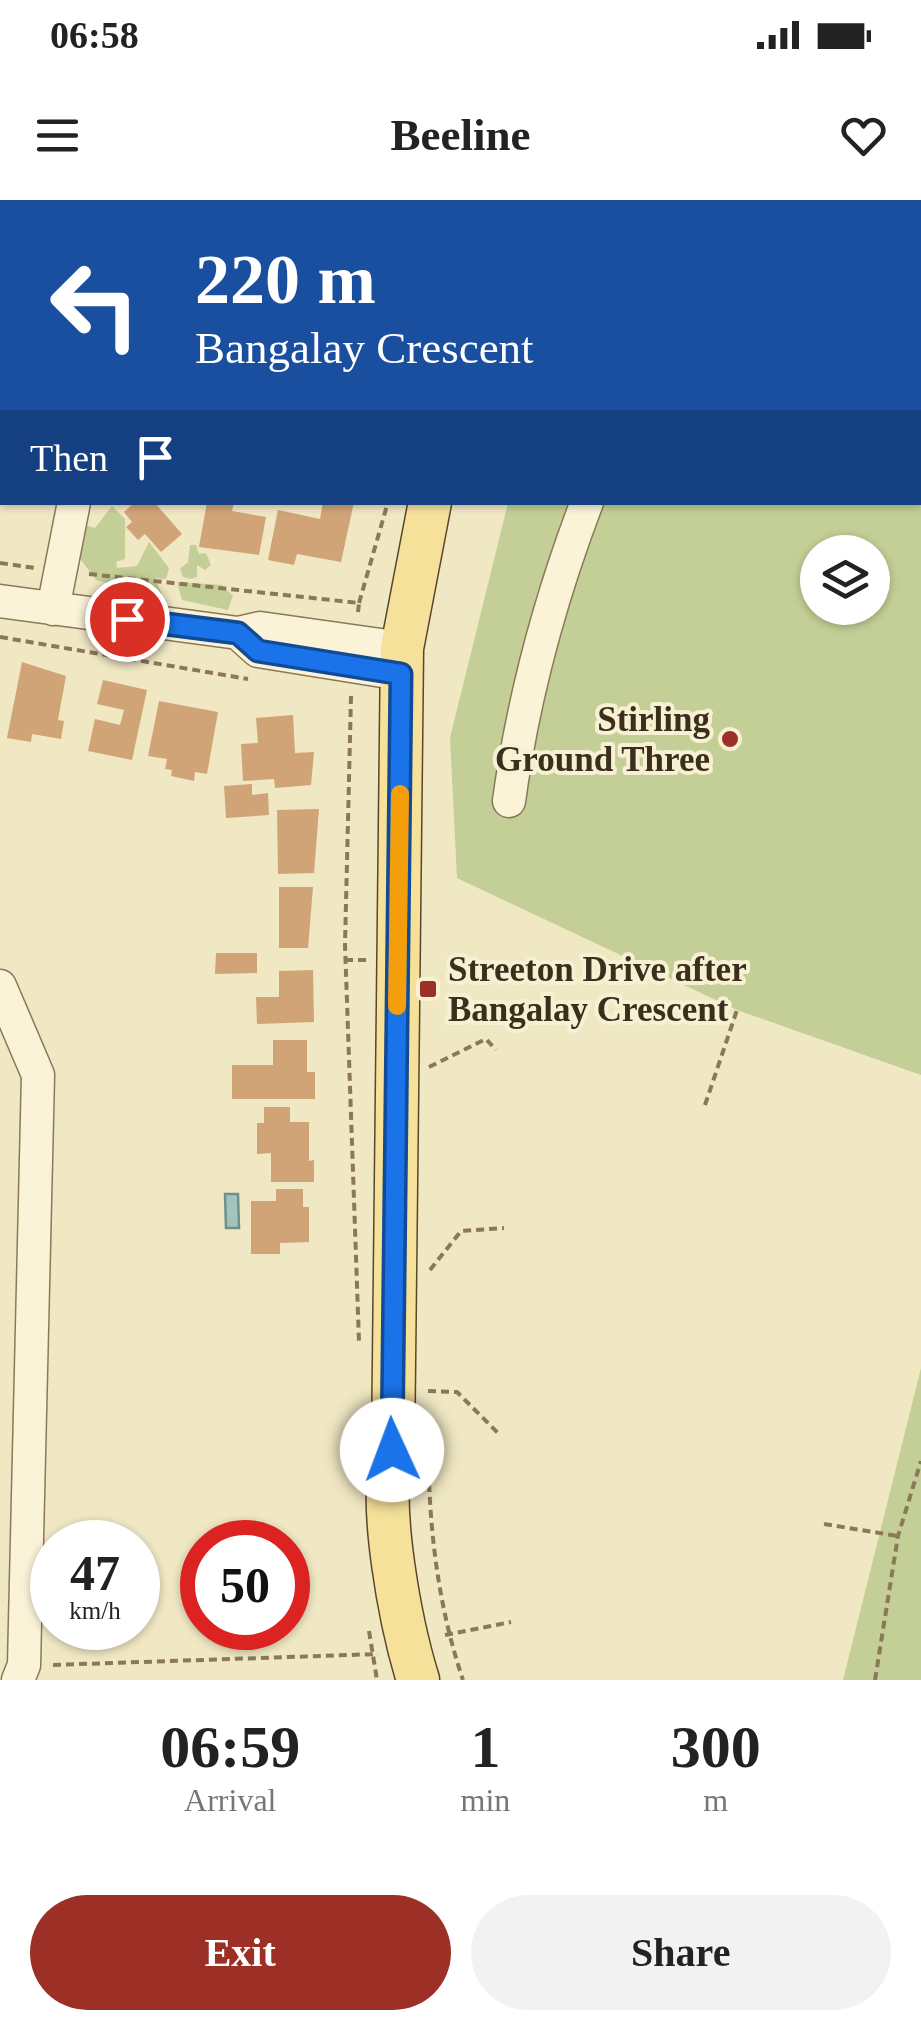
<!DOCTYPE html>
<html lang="en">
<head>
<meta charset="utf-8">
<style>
  body { margin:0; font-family:Georgia,serif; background:#f2f2f2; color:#222; height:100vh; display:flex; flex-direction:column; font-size:38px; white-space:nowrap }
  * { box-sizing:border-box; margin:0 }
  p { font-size:32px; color:#767676 }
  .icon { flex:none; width:55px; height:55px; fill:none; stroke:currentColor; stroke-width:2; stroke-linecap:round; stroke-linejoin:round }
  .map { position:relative; height:1480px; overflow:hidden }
  .panel { display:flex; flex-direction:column; background:#fff; flex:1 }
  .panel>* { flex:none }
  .top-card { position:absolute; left:0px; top:0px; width:922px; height:305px; box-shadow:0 2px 8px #0004; background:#1a4fa0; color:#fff; overflow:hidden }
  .tools { position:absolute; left:800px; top:335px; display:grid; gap:20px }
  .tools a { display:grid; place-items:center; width:90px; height:90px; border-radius:50%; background:#fff; box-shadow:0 2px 8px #0004; font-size:50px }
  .speed { position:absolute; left:30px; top:1320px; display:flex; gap:20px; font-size:50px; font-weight:700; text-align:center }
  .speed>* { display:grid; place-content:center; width:130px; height:130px; border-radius:50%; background:#fff; box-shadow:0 2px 8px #0004; line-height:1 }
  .speed small { font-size:25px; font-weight:400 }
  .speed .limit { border:15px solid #d22; background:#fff; color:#111 }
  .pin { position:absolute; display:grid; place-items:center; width:85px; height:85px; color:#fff; margin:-42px; border:5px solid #fff; border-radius:50%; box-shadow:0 2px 10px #0007 }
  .me { position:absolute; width:110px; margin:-55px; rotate:358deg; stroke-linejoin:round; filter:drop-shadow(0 0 8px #0008) }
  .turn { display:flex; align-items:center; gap:35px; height:210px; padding:0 30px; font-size:45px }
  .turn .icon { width:130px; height:130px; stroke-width:2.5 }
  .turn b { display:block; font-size:70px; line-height:85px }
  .then { display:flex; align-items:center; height:95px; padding:0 30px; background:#0003; gap:20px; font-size:38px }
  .eta { display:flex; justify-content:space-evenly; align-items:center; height:170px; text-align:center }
  .eta b { font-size:60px; font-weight:800; line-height:70px }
  .primary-button { display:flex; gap:20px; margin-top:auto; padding:20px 30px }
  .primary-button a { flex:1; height:115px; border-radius:60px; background:#9d3026; color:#fff; font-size:40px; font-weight:800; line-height:115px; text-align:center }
  .primary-button a+a { background:#f2f2f2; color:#222 }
  .status { display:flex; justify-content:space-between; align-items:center; height:70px; padding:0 50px; background:#fff; direction:ltr }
  .status svg { height:28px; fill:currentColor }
  header { display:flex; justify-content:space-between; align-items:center; height:130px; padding:0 30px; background:#fff; font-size:45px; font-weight:800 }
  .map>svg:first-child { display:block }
  .green { fill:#c3cf96; fill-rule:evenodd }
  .water { fill:#a5c3bd; stroke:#6b928c; stroke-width:2.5 }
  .building { fill:#d0a477 }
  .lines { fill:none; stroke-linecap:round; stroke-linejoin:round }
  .minor-casing { stroke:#8b7859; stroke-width:35 }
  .major-casing { stroke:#59462d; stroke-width:45 }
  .path { stroke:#8b7859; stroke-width:4; stroke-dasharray:8 5; stroke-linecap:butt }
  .minor { stroke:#faf3d7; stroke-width:32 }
  .major { stroke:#f5e199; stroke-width:42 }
  .route-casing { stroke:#114b97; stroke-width:25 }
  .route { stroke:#1a73e8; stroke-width:18 }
  .slow { stroke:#f59e0b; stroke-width:18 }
  .poi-dot { fill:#9d3026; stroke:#f7f0d3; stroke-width:4 }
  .labels { text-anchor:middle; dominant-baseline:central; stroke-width:8; stroke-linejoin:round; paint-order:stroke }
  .poi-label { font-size:35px; font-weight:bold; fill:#3a2e1d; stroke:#f7f0d3; text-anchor:end }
</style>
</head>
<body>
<div class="status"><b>06:58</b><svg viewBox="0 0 49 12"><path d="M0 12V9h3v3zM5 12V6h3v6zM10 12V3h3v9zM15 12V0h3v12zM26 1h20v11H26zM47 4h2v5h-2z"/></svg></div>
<header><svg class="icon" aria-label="menu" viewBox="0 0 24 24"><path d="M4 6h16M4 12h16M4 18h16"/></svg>Beeline<svg class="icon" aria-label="heart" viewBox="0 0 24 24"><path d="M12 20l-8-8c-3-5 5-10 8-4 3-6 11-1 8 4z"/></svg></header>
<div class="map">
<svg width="921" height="1480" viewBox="0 0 921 1480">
  <rect width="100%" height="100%" fill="#f0e7c3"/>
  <path class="green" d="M625,0H921V875L737,810L457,678L450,538L508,303L920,302V2ZM818,352H872V408H818Z
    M112,306L125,319V359L116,362L117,368L137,366L149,342L169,368L166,379L155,378L164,399L96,380L78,356L84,325L95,328Z
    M190,345H196L199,354L206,353L211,365L205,370L197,365V377L191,379L183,377L180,369L188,362Z
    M177,382L222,385L233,396L228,410L182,400Z
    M921,1168V1480H843Z"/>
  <path class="water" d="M238,994L239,1028H226L225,994Z"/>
  <path class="building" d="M135,302H154L182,334L161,352L145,334L138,340L126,327L132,322L124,312Z
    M207,302H234L232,311L266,317L259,355L199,347Z
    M323,302H354L341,362L297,354L294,365L268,360L278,310L320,319Z
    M22,462L66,476L58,520L64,521L61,539L32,534L31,542L7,538Z
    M103,480L147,490L132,560L88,551L95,519L120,525L124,510L97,504Z
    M159,501L218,512L207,574L195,572L194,581L171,576L172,570L165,569L167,559L148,556Z
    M293,515L295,553L314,552L311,585L275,588L274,579L243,581L241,544L258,543L256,518Z
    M252,584V595L268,593L269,615L226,618L224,586Z
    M319,609L314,673L278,674L277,610Z
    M279,687H313L308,748H279Z
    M216,753H257V773L215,774Z
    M313,770L314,822L257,824L256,797H279V771Z
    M273,840H307V872H315V899H232V865H273Z
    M264,907H290V922H309V961L314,960V982H271V953L257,954V923H264Z
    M276,989H303V1007H309V1042L280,1043V1054H251V1001H276Z"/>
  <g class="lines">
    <defs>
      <path id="minor" d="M774,0L776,2
        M93,2L95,0
        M0,53L2,55
        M0,401L238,433L260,428L402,448
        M53,409L74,302
        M238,433L258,451L401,474
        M509,601C523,499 550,399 587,302
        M0,786L38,875L24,1465L18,1480"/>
      <path id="major" d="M553,2L554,0
        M418,1480C401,1425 377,1303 393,1250L402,448L430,302"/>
    </defs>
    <use href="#minor" class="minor-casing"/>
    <use href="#major" class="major-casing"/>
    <path class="path" d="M508,2L509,0
      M0,363L35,368
      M89,374L359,403L358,412
      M359,403L388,302
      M0,437L248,479
      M351,496L345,745L359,1142
      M345,760H366
      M429,867L486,839L496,850
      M705,905L737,810
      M430,1070L461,1031L504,1028
      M428,1191L457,1192L498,1233
      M428,1245C429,1326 437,1403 463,1480
      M824,1324L898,1336
      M369,1431L377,1480
      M445,1435L511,1422
      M53,1465L378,1454
      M875,1480L898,1336L921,1261"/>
    <use href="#minor" class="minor"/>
    <use href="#major" class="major"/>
  </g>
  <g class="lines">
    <defs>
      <path id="route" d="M127,419L238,433L258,451L401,474L392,1250"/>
    </defs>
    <use href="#route" class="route-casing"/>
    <use href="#route" class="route"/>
    <path class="slow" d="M397,806L400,594"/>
  </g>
  <g class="poi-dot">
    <circle cx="730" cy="539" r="10"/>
    <rect x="418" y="779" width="20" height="20" rx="5"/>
  </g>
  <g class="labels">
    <g class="poi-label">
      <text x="710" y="519">Stirling<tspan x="710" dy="40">Ground Three</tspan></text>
      <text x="448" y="769" text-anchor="start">Streeton Drive after<tspan x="448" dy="40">Bangalay Crescent</tspan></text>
    </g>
  </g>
</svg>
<div class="tools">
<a><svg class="icon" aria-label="layers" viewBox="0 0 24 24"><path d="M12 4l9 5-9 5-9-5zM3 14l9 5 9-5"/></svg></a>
</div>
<div class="speed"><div>47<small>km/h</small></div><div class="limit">50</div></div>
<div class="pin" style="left:127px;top:419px;background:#d93025"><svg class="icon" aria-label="arrive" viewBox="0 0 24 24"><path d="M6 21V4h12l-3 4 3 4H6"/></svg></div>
<svg class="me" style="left:392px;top:1250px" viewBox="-20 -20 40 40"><circle r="19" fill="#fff"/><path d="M0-13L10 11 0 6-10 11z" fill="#1a73e8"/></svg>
<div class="top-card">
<div class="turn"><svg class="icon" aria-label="left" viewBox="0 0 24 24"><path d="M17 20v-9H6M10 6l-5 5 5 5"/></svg><div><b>220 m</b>Bangalay Crescent</div></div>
<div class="then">Then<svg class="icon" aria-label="arrive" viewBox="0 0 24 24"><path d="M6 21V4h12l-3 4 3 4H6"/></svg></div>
</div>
</div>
<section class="panel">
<div class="eta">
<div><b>06:59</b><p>Arrival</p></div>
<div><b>1</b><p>min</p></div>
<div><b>300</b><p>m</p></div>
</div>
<div class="primary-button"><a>Exit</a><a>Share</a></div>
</section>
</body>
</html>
